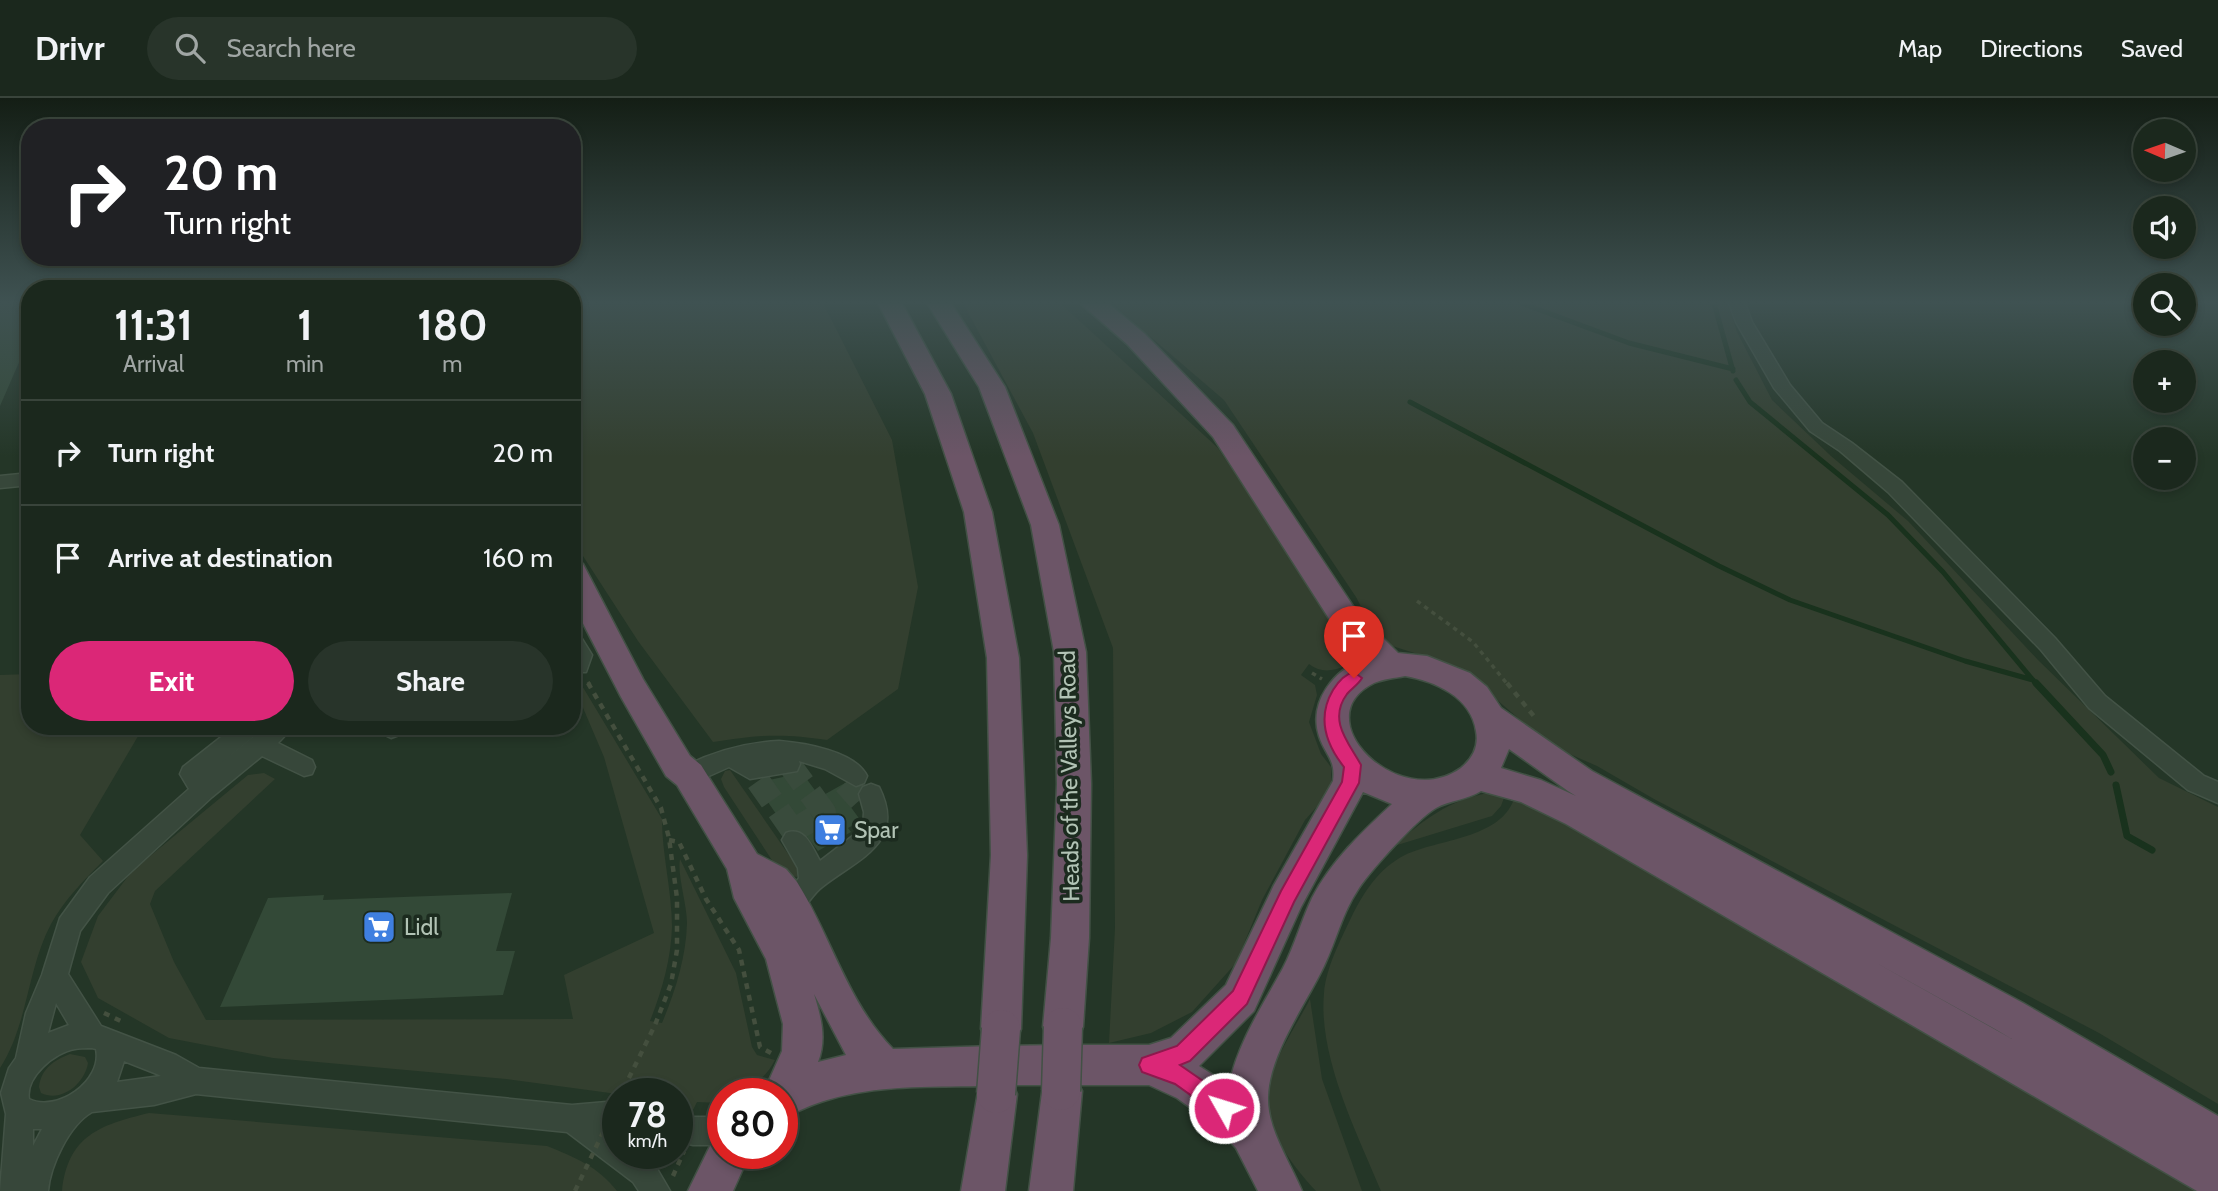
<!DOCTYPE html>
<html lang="en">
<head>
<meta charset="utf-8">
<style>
  body { margin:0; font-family:Cabin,sans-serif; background:#28342a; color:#f1f3f6; height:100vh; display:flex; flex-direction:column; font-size:26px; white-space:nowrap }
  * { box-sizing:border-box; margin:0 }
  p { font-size:23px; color:#a0a6a4 }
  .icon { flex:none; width:38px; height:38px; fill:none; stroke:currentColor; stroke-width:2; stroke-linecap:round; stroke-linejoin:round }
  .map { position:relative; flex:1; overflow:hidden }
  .panel { position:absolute; left:21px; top:182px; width:560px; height:455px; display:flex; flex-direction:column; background:#1b281d; border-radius:28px; box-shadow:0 4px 10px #0003,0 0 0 2px #39443b }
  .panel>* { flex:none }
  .guide { position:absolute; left:21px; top:21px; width:560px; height:147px; border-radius:28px; box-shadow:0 4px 10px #0003,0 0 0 2px #39443b; background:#202124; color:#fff; overflow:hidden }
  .needle { width:46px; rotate:272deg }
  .controls { position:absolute; left:2133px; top:21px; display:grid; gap:14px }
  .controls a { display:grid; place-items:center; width:63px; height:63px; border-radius:50%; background:#1b281d; box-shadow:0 4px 10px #0003,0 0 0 2px #39443b; font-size:35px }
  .speed { position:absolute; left:602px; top:980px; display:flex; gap:14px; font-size:35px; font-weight:700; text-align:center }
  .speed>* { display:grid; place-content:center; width:91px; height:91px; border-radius:50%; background:#1b281d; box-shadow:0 4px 10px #0003,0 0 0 2px #39443b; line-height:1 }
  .speed small { font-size:18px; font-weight:400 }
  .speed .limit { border:10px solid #d22; background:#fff; color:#111 }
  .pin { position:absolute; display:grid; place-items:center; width:60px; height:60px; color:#fff; margin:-72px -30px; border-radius:50% 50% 50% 0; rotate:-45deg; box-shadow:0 0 7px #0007 }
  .pin .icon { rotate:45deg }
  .me { position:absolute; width:77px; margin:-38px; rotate:309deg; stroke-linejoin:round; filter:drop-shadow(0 0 5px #0008) }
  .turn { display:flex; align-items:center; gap:24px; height:147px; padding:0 28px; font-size:32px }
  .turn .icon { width:91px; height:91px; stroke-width:2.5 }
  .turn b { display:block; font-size:49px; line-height:60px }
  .eta { display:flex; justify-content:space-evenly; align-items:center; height:119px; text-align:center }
  .eta b { font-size:42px; font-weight:700; line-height:49px }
  .action { display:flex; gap:14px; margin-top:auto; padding:14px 28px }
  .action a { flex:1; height:80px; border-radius:42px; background:#db2777; color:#fff; font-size:28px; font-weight:700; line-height:80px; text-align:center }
  .action a+a { background:#28342a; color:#f1f3f6 }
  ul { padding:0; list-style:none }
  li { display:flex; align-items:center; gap:21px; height:105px; padding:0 28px; border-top:2px solid #39443b }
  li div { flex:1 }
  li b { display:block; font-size:26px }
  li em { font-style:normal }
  header { display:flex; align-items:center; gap:42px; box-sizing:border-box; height:98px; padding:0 35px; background:#1b281d; border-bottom:2px solid #39443b }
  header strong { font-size:33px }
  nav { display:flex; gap:38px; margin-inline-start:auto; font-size:24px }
  .search { width:490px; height:63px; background:#28342a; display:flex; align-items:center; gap:18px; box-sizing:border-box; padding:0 24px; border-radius:38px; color:#a0a6a4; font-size:26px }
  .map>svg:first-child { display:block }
  .green { fill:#333f2f }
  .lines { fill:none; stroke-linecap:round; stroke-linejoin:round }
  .stream-far1 { stroke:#19321d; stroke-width:5 }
  .stream { stroke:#19321d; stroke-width:7 }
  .building { fill:#334937 }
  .minor-tunnel { stroke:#394b3c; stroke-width:24; stroke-dasharray:24 12; stroke-linecap:butt }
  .minor-casing { stroke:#435346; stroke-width:3 }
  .highway-casing { stroke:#425145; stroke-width:3 }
  .path-far1 { stroke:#444f3e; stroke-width:3.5; stroke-dasharray:4.5 4.5; stroke-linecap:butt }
  .path { stroke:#444f3e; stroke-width:4.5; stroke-dasharray:6 6; stroke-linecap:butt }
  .minor { fill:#37473a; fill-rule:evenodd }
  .highway { fill:#6c5567; fill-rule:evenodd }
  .highway-bridge-casing { stroke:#425145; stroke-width:41; stroke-linecap:butt }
  .path-bridge { stroke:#444f3e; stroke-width:4.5; stroke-dasharray:6 6; stroke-linecap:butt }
  .highway-bridge { stroke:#6c5567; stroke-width:38 }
  .route { fill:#db2777; stroke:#8e194d; stroke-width:2 }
  .labels { text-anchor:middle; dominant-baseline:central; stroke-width:7; stroke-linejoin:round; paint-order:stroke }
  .street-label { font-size:23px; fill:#b2c3b5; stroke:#1c2b1f }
  .poi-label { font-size:23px; fill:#b2c3b5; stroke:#1c2b1f; text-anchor:start }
</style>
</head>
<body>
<header>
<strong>Drivr</strong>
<div class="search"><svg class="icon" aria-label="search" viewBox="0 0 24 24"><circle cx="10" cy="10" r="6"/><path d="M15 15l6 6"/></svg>Search here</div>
<nav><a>Map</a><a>Directions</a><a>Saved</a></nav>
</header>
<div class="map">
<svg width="2218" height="1093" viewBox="0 0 2218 1093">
  <rect width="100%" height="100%" fill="#243627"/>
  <path class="green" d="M572,205H823L892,342L918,489L898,591L827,642C783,635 756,637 713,644L638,543L572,441Z
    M963,205H1060L1218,350L1334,525L1363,559C1345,568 1327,580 1309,566L1301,577L1315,587L1317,597L1309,624L1321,656L1331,669V693L1305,722L1262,802L1236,865L1192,914L1151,935L1109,945L1115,830L1113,550L1033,335Z
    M1111,205H1728L1737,234L1772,302L1831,358L1908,423L2038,562L2159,680L2218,709V1006L2099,935L1654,701L1597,668L1549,647L1459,569L1389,547L1372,530L1356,499L1224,302Z
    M572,571L662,721C662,757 672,793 672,829C671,861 662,893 650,923L662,925C675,894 686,860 687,825C687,806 677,777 680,761L736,875L752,949L757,957L775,962C765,982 745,996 723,996V1003L720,1005L697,1004L692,1014L677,1008V996L610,995L506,981L273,960L169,940L98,900L81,864L98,818L132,773L248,677L264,675L275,681L155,793L150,806L174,864L206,922L573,921L564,877L654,835L604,659L572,584Z
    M30,576V628H144L80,737L103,763C84,782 64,802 51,826C27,871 28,927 0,970V577Z
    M730,672L800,773L797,779L781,776L724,689L721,681L725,673Z
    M1488,695L1505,697L1501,708L1492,718L1394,748C1423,722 1449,702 1488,695Z
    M1514,701L1592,740L1772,837L1768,844L2135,1051L2202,1093H1381C1357,1035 1318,959 1324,895C1326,870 1340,843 1351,820C1363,795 1379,770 1405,757C1438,741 1500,741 1514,701Z
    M1310,901L1322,981L1362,1093H1316C1285,1059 1261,1027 1272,978C1276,957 1300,921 1310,901Z
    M70,956L85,959L88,965C85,985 62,1005 41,995L39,989C41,971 54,962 70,956Z
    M149,1015L547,1048C574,1059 599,1069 617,1093H62C68,1038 99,1027 149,1015Z"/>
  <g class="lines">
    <path class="stream-far1" d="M1521,205L1629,245L1733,271
      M1714,205L1733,273
      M1736,282L1750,304L1888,417L1943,474L2037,587
      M1410,304L1719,468L1790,502L1965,563L2033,582"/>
    <path class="stream" d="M2036,585L2103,657L2111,674
      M2116,687L2127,738L2152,752"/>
  </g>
  <path class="building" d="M0,205H30V239L0,308Z
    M800,672L820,699L845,685L855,690L860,689L856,697L858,703L850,708L861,723L848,730L851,734L818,753L804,735L787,732L755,685L797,676Z
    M512,795L496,853H515L503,897L220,909L268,800L324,797L323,802Z"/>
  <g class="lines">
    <path class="minor-tunnel" d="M789,666L824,714L793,733L794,742
      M758,683L793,733
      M845,685L860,702"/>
    <defs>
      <path id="minor" d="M1729,205H1745L1752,224L1790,287L1822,325L1852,345L1902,384L2055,540L2105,598L2204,678L2218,684V705L2188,692L2089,610L2041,552L1888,394L1840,353L1810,333L1774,290L1736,224Z
        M30,375V387L0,390V378Z
        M572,534L579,536L592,557L586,574H572Z
        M235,628H262L259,634L217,668L267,628H294L278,645L312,662L315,669L312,676L304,678L262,658L212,699L108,795L80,833L68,876L101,928L176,957L199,970L572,1007L618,1003V1031L609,1032L618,1038V1055H641L653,1064L670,1093H639L633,1084L567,1034L196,996L154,1007L92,1014C69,1027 50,1068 48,1093H0L6,1016L1,995L9,970L16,960L26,915L42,877L60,820L90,779L189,691L180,676L183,669ZM56,905L69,927L48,935ZM92,950L96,951C103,983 57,1015 29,1001C25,979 55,954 75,951C80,950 87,950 92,950ZM124,963L157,976L161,978L117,984ZM33,1031H42L33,1048Z
        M376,628H401L402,631L399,637L391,640L379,634Z
        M779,643C804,645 855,653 867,678L864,685L856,688L825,671L799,663L800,666L797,673L750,681L729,669L689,687L681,684L678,677L681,670C712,654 743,645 779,643Z
        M871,686L879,689C907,745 859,760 822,789C810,798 806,813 791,818L782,815L779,807L799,780L798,770L782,742L786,735C805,728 812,749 820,763L863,730L864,714L859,696L863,689Z
        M677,1015L693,1019H723V1047H693L677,1043Z"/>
      <path id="highway" d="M878,205H902L951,296L992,414L1019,560L1027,757L1021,931L1015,945L1007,948L1061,947L1049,943L1043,929L1051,840L1057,686L1054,554L1031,427L979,289L927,205H951L1005,289L1059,427L1086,554L1091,686L1089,840L1083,929L1077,943L1065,947H1149L1171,940L1226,887L1274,787L1333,683C1336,661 1325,657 1319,638C1308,604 1334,571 1365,561L1335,530L1213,339L1127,246L1080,205H1108L1145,236L1233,327L1357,514L1398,555L1427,558L1470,575L1487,589L1501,610L1592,673L2023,905L2218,1018V1093H2197L1566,726L1521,704L1481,693C1467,702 1450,702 1436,710C1417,721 1372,771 1359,790C1342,815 1337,841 1324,868C1306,906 1269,956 1268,999C1267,1031 1290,1064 1302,1093H1258L1236,1050L1214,1027L1177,1000L1149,987H1079L1082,993L1073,1093H1029L1043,987H1013L1017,996L1005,1093H961L979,988C929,989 876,987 827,1002C812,1006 797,1014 782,1020V996H763L782,953L783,926L766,861L734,800L727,771L677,687L666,678L621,599L572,504V463L583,466L643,581L690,658L701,667L757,756L786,771L797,784C831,838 847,904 893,951L995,948L987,945L981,931L991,757L987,560L964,414L925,296ZM1405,578C1435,583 1471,599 1476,633C1479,648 1473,660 1461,670C1399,715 1303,620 1374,585C1383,581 1395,580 1405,578ZM1509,651L1568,693L1576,698L1541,682L1501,670ZM1363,694L1392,706C1362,734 1331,763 1312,800C1301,823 1295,847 1283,870C1263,907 1238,944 1229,987L1199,968L1254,913L1301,809ZM1871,862L1995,931L2012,941ZM814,896L846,957L818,964C827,941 821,919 814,896Z
        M723,1036V1055H750L733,1093H688L714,1040Z"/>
    </defs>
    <use href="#minor" class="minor-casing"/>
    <use href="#highway" class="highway-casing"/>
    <path class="path-far1" d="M1417,503L1473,544L1508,587
      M1312,575L1322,581
      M588,584L590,587"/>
    <path class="path" d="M588,585L661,710L669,740L677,800V852L671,886L655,927L621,996
      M1507,585L1537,622
      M669,742L679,744L706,801L739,852L760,949L771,955
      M104,915L125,925
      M673,1078L684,1053"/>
    <use href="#minor" class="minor"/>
    <use href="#highway" class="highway"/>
    <defs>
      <path id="highway-bridge" d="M1061,993L1063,929
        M996,996L1001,931"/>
    </defs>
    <use href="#highway-bridge" class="highway-bridge-casing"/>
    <path class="path-bridge" d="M575,1093L618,1003"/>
    <use href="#highway-bridge" class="highway-bridge"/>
  </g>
  <linearGradient id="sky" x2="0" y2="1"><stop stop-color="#141e15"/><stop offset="0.57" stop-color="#3f5252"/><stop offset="1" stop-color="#3f5252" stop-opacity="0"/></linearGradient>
  <rect width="2218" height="359" fill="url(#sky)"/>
  <path class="route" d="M1354,574L1362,580C1358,587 1352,590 1347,596C1327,623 1350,646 1361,667L1359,685L1294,804L1247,906L1190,963L1180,967L1232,1003L1235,1010L1232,1017L1224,1021L1175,986L1142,974L1139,967L1142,960L1177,948L1233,893L1281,793L1342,684L1344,669C1325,645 1317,619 1333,592C1338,584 1345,576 1354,574Z"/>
  <defs>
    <symbol id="supermarket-square" viewBox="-11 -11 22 22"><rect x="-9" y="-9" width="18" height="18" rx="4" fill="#3f7fe0" stroke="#1c2b1f"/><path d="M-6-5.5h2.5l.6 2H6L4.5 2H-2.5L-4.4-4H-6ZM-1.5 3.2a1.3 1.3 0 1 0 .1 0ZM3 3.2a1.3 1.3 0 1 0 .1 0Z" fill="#fff"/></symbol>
  </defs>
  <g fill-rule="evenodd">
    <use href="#supermarket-square" x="811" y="713" width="38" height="38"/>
    <use href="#supermarket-square" x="360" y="810" width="38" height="38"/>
  </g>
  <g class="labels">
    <g class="street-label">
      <text transform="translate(1069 678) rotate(-91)">Heads of the Valleys Road</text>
    </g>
    <g class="poi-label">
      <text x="854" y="732">Spar</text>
      <text x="404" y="829">Lidl</text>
    </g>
  </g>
</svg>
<div class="controls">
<a><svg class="needle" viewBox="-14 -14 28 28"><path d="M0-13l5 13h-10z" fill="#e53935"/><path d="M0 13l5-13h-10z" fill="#a0a6a4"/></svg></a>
<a><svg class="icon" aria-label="sound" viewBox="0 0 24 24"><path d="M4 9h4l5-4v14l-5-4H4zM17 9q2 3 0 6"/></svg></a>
<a><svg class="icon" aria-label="search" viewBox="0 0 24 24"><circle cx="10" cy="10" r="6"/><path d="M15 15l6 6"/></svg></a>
<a>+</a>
<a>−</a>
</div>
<div class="speed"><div>78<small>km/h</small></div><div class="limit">80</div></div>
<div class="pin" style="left:1354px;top:580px;background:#d93025"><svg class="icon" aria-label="arrive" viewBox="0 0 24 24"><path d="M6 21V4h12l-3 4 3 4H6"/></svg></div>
<svg class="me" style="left:1224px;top:1010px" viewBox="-20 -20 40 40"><circle r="17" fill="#db2777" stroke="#fff" stroke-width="3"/><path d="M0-11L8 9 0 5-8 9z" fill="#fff"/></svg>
<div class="guide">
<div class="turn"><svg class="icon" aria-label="right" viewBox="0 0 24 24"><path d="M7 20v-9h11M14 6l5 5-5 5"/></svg><div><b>20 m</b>Turn right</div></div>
</div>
<section class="panel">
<div class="eta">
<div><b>11:31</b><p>Arrival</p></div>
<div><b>1</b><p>min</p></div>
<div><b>180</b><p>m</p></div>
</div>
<ul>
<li><svg class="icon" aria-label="right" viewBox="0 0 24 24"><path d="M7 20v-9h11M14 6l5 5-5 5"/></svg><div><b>Turn right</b></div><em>20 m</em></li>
<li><svg class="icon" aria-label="arrive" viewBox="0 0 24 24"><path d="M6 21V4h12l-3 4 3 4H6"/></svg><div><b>Arrive at destination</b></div><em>160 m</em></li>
</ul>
<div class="action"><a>Exit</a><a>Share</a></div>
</section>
</div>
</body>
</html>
